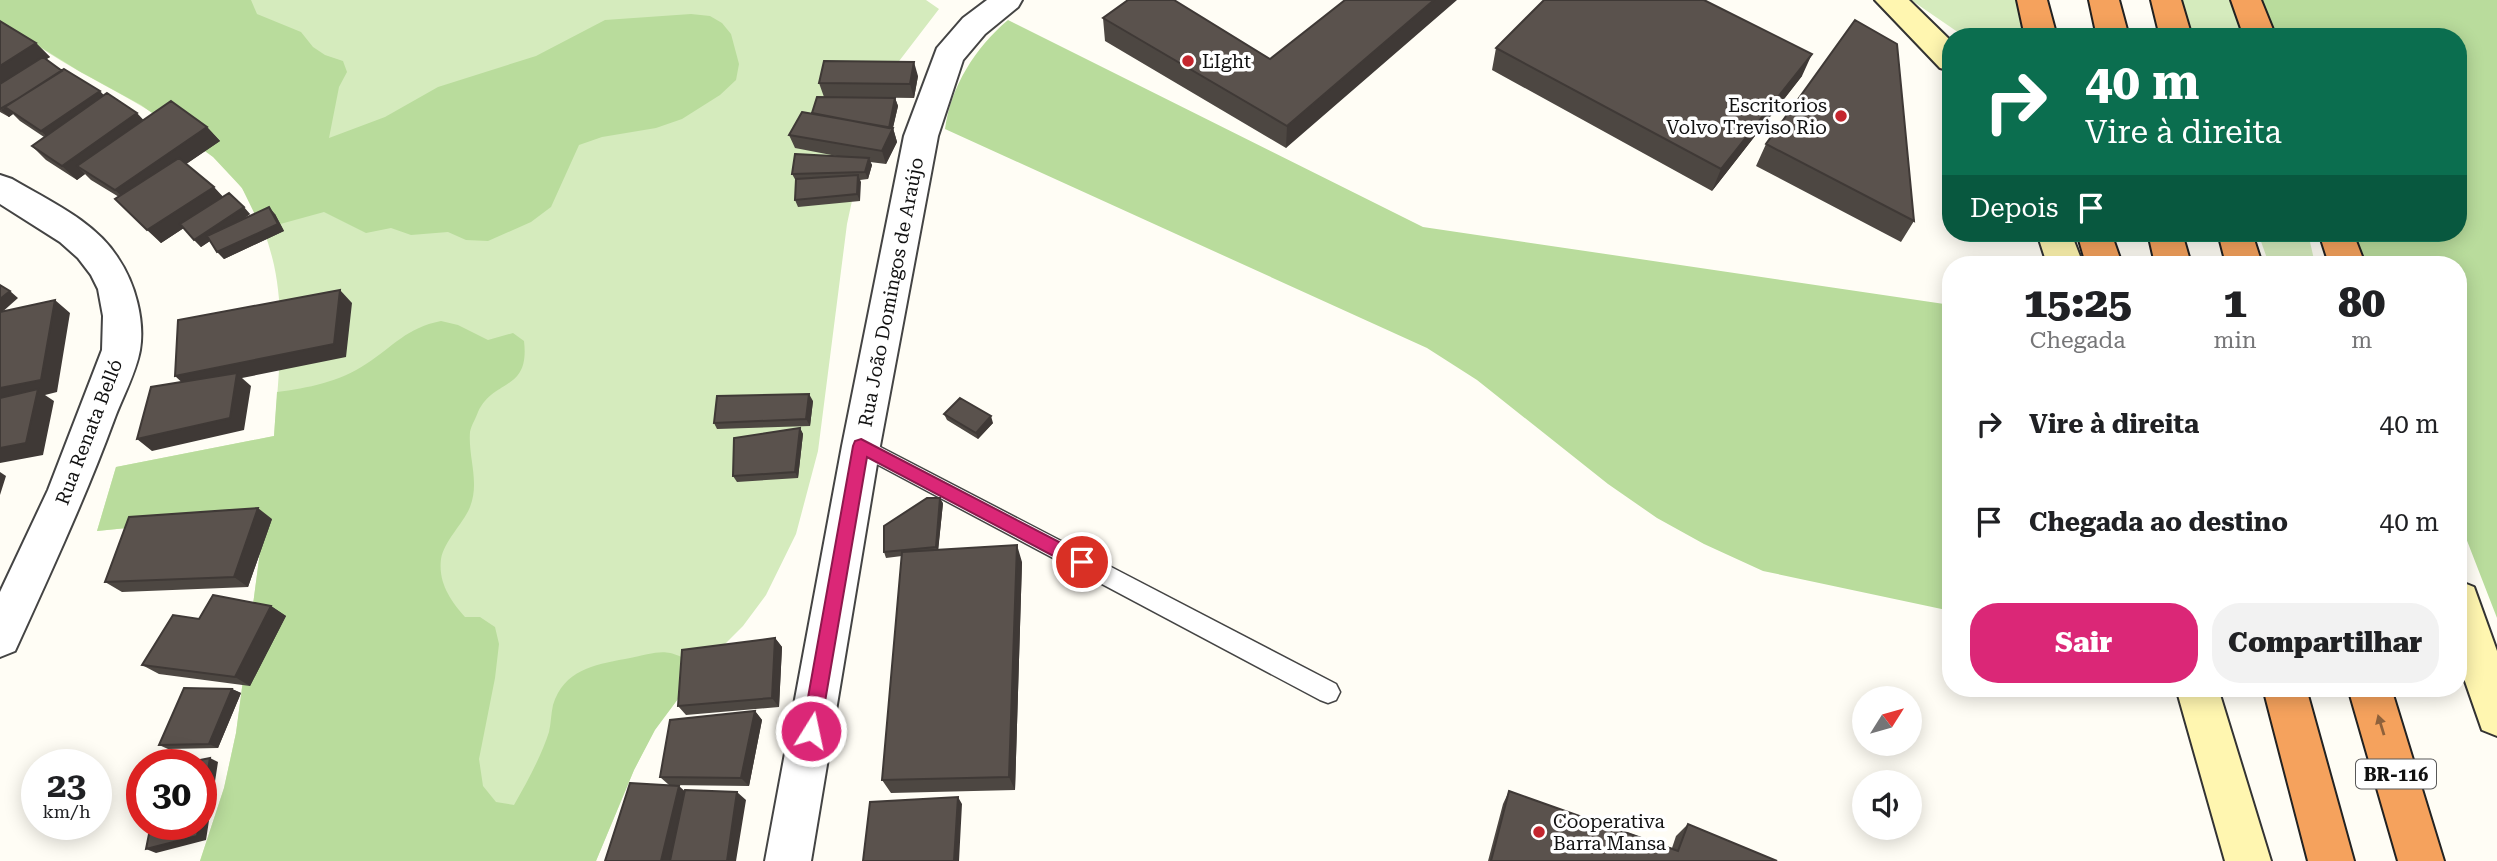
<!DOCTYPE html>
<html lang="pt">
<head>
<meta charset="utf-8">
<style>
  body { margin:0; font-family:"Roboto Serif",serif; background:#f2f2f2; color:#202124; height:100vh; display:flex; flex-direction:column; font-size:26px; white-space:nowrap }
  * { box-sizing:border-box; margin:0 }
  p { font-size:23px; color:#757577 }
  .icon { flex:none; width:38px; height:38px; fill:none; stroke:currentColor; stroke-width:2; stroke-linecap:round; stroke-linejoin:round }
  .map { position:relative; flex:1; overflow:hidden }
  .details { position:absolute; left:1942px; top:256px; width:525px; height:441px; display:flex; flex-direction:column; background:#fff; border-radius:28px; box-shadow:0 4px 18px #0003 }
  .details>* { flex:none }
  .banner { position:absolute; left:1942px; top:28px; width:525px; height:214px; border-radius:28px; box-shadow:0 4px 18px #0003; background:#0b6e4f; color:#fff; overflow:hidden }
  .needle { width:46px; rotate:53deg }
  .controls { position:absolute; left:1852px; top:686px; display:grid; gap:14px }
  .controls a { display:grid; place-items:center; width:70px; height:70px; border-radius:50%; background:#fff; box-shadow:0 4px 18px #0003; font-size:35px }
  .speed { position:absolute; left:21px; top:749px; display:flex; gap:14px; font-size:35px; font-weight:700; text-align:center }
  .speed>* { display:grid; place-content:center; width:91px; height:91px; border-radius:50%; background:#fff; box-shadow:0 4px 18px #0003; line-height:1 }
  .speed small { font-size:18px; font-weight:400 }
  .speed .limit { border:10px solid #d22; background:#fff; color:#111 }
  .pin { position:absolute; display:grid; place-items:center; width:60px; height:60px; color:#fff; margin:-30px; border:4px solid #fff; border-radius:50%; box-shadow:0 2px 7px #0007 }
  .me { position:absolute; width:77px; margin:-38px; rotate:10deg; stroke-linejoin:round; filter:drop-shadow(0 0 5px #0008) }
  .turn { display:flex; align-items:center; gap:24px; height:147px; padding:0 28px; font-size:32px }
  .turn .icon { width:91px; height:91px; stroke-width:2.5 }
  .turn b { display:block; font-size:49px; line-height:60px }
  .then { display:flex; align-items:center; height:66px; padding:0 28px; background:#0003; gap:14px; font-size:26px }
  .eta { display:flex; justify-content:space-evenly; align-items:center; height:119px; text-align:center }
  .eta b { font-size:42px; font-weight:800; line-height:49px }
  .action { display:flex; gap:14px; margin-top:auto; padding:14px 28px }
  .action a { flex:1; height:80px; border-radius:28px; background:#db2777; color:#fff; font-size:28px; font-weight:800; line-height:80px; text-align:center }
  .action a+a { background:#f2f2f2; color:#202124 }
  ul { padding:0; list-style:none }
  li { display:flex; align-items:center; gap:21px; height:98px; padding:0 28px }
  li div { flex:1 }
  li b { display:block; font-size:26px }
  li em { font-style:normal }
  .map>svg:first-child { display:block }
  .green { fill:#d5ebbd }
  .forest { fill:#b9dc9c }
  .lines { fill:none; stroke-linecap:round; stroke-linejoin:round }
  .service-casing { stroke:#444; stroke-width:3 }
  .minor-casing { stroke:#444; stroke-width:4 }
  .secondary-casing { stroke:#333; stroke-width:4 }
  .motorway-casing { stroke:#222; stroke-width:4 }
  .service { fill:#fff; fill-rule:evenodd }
  .minor { fill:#fff; fill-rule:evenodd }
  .secondary { fill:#fff6b0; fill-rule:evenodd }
  .motorway { fill:#f5a25d; fill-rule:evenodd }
  .wall { fill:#4d4742 }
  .shaded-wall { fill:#3f3936 }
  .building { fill:#5a524d; stroke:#3f3936; stroke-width:2 }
  .oneway { fill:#8e613b }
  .route { fill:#db2777; stroke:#8e194d; stroke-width:2 }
  .poi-dot { fill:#c4262e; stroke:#fff; stroke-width:2.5 }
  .labels { text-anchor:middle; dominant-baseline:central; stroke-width:7; stroke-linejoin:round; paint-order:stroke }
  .shield { fill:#fff; stroke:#585858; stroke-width:2 }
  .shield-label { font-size:18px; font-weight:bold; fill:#111 }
  .poi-label { font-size:19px; fill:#111; stroke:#fff; text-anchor:start }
  .street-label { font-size:19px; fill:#111; stroke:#fff }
</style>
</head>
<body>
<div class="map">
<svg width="2497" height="861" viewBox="0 0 2497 861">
  <rect width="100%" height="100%" fill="#fffdf5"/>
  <path class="green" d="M0,0H926L939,9L893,69L870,117L847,224L818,451L796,534L766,595L743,626L701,668L655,729L634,770L596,861H200L224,788L236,733L265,514L97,531L116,467L274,436C278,380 286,321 274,265C268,239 257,208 241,187C206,138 133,101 82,73C54,57 27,39 0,22Z
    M1911,0H2021L2032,37H1965Z
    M2182,0H2230L2245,37H2193Z
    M2258,233H2308L2315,264H2269Z"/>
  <path class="forest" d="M0,0H251L257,14L301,32L313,47L325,55L343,61L347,72L339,87L329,138L385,117L438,87L536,56L605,20L691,14L710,16L722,23L731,34L739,64L736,80L720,95L682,119L656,128L602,137L579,145L551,207L531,222L488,241L466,240L448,232L411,235L391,228L366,233L324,212L262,229L242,188L213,157L141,105L79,71L0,22Z
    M2259,0H2497V618L2459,520V264H2362L2351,233H2459V37H2275Z
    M1008,20L1423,227L1951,305V611L1763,571L1704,544L1657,518L1608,484L1477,380L1427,348L945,129C951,86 975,48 1008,20Z
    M441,321L458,325L488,340L513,333L524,341C530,392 494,378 478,412C476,418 471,426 470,432C468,457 480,482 470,507C463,524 444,541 441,559C438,583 451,601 465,617H480L495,627L499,644L495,678L479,759L483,786L496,802L514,805C527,782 541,757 549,732C551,723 551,714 553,705C564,670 593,665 625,659C664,651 666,646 701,668L655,730L634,770L596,861H200L224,788L236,733L265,514L97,531L116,467L274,436L277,392C308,388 339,382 366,364C394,346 406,328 441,321Z"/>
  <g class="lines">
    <defs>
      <path id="service" d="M861,437L1336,684L1340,692L1336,700L1328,703L1320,700L854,452L850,446L854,440Z"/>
      <path id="minor" d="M987,0H1022L1018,7L985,34L963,60L938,136L880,446L811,861H765L842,446L904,136L937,48L963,18Z
        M0,175L12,179C49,201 95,221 118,258C135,283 145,320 140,350C136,373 122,398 114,420C85,499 50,574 15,651L0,657V592L48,490L102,350L103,316L98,289L91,275L78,258L60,242L0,204Z"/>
      <path id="secondary" d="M1875,0H1909L1951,41V71L1940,68Z
        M2037,233H2071L2083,264H2047Z
        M2459,581L2474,587L2497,651V736L2482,730L2459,664Z
        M2176,688H2218L2271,861H2225Z"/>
      <path id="motorway" d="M2017,0H2047L2057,37H2025Z
        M2089,0H2119L2129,37H2097Z
        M2151,0H2181L2192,37H2160Z
        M2231,0H2261L2276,37H2244Z
        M2077,233H2111L2122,264H2086Z
        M2148,233H2182L2191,264H2155Z
        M2218,233H2252L2262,264H2226Z
        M2319,233H2353L2365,264H2329Z
        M2263,688H2306L2354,861H2308Z
        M2348,688H2391L2444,861H2398Z"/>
    </defs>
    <use href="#service" class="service-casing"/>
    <use href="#minor" class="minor-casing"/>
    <use href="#secondary" class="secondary-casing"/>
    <use href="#motorway" class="motorway-casing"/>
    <use href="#service" class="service"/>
    <use href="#minor" class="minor"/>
    <use href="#secondary" class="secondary"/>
    <use href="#motorway" class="motorway"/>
  </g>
  <path class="wall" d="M1345,0L1286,148L1105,41L1103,18L1270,59Z
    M0,21L36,43L50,57L46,59L62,71L143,120L207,127L220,141L186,164L223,197L250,214L245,218L275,214L284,231L224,259L210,241L201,247L184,228L161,243L119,197L91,180L85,174L77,180L46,160L32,146L44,137L20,121L13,114L9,117L0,112Z
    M1496,48L1802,76L1712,191L1492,70Z
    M918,76L914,98L840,97L895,98L898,106L893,128L897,142L886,164L870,162L872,165L868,179L860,180V201L798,207L795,200L796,181L792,174L842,157L795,148L789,135L812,113L824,97L819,83Z
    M1766,144L1914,221L1901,242L1756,166Z
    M813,401L810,426L717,429L714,423Z
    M944,414L993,423L978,439L947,420Z
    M800,428L803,434L798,478L737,482L733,476Z
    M943,503L938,550L1022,562L1015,790L891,793L882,780L902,556L886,558L884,552Z
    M272,519L248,587L122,592L105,582Z
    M271,606L286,616L250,686L159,674L142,665L199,619Z
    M775,638L782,647L779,707L686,715L678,706Z
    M232,689L241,693L218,748L168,749L159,745Z
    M755,711L762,720L749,786L669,785L660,777Z
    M1509,791L1672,848L1676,836L1688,824L1777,861H1488L1503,804Z"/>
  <path class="shaded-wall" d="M1434,0H1457L1286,148L1287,126Z
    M36,43L50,57L0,89V66Z
    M1812,54L1802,76L1712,191L1721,169Z
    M914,62L918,76L914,98L910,84Z
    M63,72L5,107L13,114L9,117L1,110Z
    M100,91L113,105L55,144L41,131Z
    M895,98L898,106L892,131L893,128L897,142L886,164L882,151Z
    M137,113L150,127L77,166L85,174L77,180L62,166Z
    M207,127L220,141L129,203L115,190Z
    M869,158L872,165L868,179L865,172Z
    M858,175L861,182L860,201L857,194Z
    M214,187L226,200L161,243L147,230Z
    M244,207L250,214L201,247L194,240Z
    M269,207L275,214L284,231L224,259L217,252Z
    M340,290L352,303L346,357L242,378L251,386L244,430L152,451L137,439L189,389L175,376Z
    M10,291L18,298L0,314V299Z
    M55,300L70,313L57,392L45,395L54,401L43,455L0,463V388Z
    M809,394L813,401L810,426L806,419Z
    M991,416L993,423L978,439L976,433Z
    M800,428L803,434L798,478L795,472Z
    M0,472L6,476L0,495Z
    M940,498L943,503L938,552L936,547Z
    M258,508L272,519L248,587L234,577Z
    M1017,545L1022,562L1015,790L1009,777Z
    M271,606L286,616L250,686L235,677Z
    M775,638L782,647L779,707L772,698Z
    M232,689L241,693L218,748L209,744Z
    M755,711L762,720L749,786L741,778Z
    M210,758L218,762L206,840L156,853L146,849L199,824H201V810Z
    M679,786L688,794L672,861H661Z
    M737,792L746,800L736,861H727Z
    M958,797L962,804L959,861H954Z"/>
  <path class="building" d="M1128,0H1174L1270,59L1345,0H1434L1287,126L1103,18Z
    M1544,0H1704L1812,54L1721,169L1496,48Z
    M1855,20L1897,44L1914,221L1766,144Z
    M0,21L36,43L0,66Z
    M43,57L62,71L19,98L0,109V84Z
    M824,61L914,62L910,84L819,83Z
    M64,69L100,91L41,131L5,107Z
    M107,93L137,113L62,166L32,146Z
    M817,97L895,98L889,128L812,113Z
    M171,101L207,127L115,190L77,166Z
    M802,112L893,128L882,151L789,135Z
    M795,154L869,158L865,172L792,174Z
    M179,158L214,187L147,230L115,199Z
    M858,175L857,194L795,200L796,179Z
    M229,193L244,207L194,240L180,224Z
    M269,207L278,224L217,252L207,236Z
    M0,285L10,291L0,299Z
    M340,290L334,344L175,376L178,320Z
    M55,300L41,380L0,388V312Z
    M237,373L230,418L137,439L151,387Z
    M38,389L26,443L0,448V398Z
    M809,394L806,419L714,423L717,396Z
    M960,398L991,416L976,433L944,414Z
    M800,428L795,472L733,476L734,438Z
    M927,498H940L936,547L884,552V526Z
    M258,508L234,577L105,582L129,517Z
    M1017,545L1009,777L882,780L902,552Z
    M213,595L271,606L235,677L142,665L173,615L199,619Z
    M775,638L772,698L678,706L682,650Z
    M184,688L232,689L209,744L159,745Z
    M755,711L741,778L660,777L670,720Z
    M210,758L201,810V765H175Z
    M630,783L679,786L661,861H605Z
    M685,790L737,792L727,861H670Z
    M1509,791L1678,851L1688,824L1777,861H1491Z
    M958,797L954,861H863L870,802Z
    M151,824H199L197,836L146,849Z"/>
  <defs><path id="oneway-solid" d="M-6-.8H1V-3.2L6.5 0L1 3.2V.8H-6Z" transform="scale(1.75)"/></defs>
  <use class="oneway" href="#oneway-solid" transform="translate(2381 725) rotate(-107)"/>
  <path class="route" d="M861,439L1088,557L1090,562L1088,568L1082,570L1076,568L867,457L820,731L817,738L811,740L804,738L802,731L853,446L855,441Z"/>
  <g class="poi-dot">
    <circle cx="1188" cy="61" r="7"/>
    <circle cx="1841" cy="116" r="7"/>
    <circle cx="1539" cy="832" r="7"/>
  </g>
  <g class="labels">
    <rect class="shield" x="2356" y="759.5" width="80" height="29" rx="5"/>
    <g class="shield-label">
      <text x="2396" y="774">BR-116</text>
    </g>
    <g class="poi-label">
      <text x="1202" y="61">LIght</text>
      <text x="1827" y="105" text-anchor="end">Escritorios<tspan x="1827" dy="22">Volvo Treviso Rio</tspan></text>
      <text x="1553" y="821">Cooperativa<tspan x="1553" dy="22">Barra Mansa</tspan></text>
    </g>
    <g class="street-label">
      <text transform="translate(891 292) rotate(-79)">Rua João Domingos de Araújo</text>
      <text transform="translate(89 432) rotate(-69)">Rua Renata Belló</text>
    </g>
  </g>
</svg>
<div class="controls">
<a><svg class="needle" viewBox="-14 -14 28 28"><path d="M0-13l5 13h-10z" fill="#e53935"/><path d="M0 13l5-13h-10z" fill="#757577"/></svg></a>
<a><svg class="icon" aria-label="sound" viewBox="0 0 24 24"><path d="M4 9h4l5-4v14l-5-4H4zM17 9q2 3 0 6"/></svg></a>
</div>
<div class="speed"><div>23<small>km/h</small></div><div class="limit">30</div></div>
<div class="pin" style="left:1082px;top:562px;background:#d93025"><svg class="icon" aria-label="arrive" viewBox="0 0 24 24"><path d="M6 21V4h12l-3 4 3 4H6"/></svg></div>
<svg class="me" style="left:811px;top:731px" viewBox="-20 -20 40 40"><circle r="17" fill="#db2777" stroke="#fff" stroke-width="3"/><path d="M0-11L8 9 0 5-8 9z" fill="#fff"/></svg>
<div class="banner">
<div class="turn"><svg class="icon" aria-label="right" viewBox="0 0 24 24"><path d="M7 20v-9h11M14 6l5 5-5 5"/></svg><div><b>40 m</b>Vire à direita</div></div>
<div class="then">Depois<svg class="icon" aria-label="arrive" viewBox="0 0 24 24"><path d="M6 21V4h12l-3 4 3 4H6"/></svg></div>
</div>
<section class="details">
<div class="eta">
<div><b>15:25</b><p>Chegada</p></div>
<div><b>1</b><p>min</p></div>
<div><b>80</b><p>m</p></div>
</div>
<ul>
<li><svg class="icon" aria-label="right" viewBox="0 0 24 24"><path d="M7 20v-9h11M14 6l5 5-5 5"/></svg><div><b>Vire à direita</b></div><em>40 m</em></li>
<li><svg class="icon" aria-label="arrive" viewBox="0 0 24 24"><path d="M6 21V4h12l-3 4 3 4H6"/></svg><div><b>Chegada ao destino</b></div><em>40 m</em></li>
</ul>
<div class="action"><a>Sair</a><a>Compartilhar</a></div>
</section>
</div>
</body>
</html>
